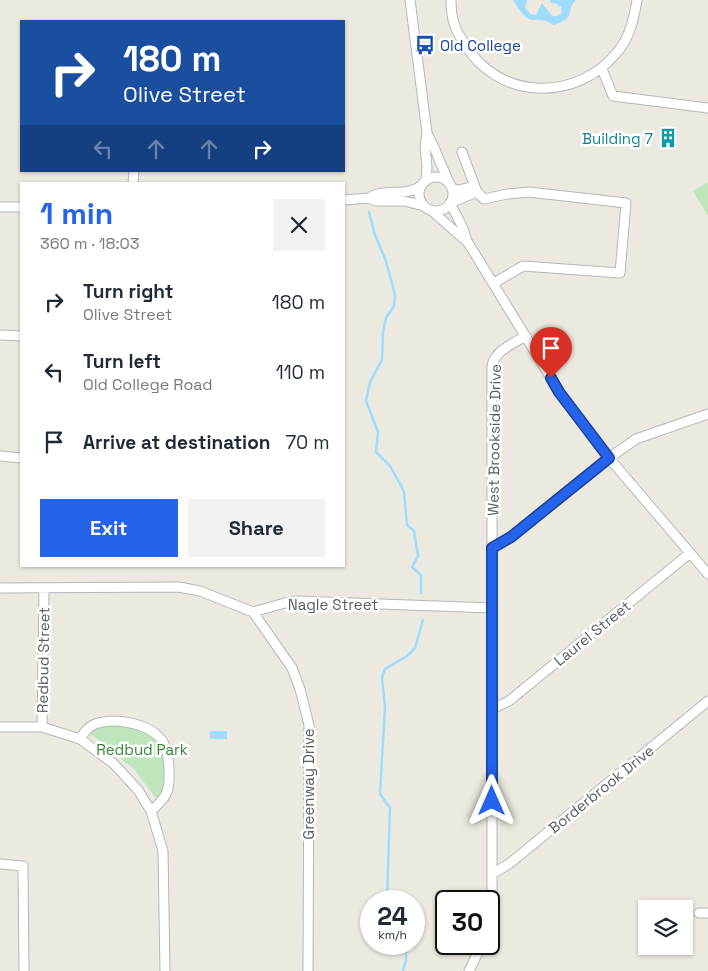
<!DOCTYPE html>
<html lang="en">
<head>
<meta charset="utf-8">
<style>
  body { margin:0; font-family:"Space Grotesk",sans-serif; background:#f2f2f3; color:#1f2937; height:100vh; display:flex; flex-direction:column; font-size:19px; white-space:nowrap }
  * { box-sizing:border-box; margin:0 }
  p { font-size:16px; color:#747a83 }
  .icon { flex:none; width:28px; height:28px; fill:none; stroke:currentColor; stroke-width:2; stroke-linecap:round; stroke-linejoin:round }
  .map { position:relative; flex:1; overflow:hidden }
  .details { position:absolute; left:20px; top:182px; width:325px; height:385px; display:flex; flex-direction:column; background:#fff; border-radius:0px; box-shadow:0 1px 4px #0004 }
  .details>* { flex:none }
  .guide { position:absolute; left:20px; top:20px; width:325px; height:152px; border-radius:0px; box-shadow:0 1px 4px #0004; background:#1a4fa0; color:#fff; overflow:hidden }
  .controls { position:absolute; left:638px; top:900px; display:grid; gap:10px }
  .controls a { display:grid; place-items:center; width:55px; height:55px; border-radius:0px; background:#fff; box-shadow:0 1px 4px #0004; font-size:25px }
  .speed { position:absolute; left:360px; top:890px; display:flex; gap:10px; font-size:25px; font-weight:700; text-align:center }
  .speed>* { display:grid; place-content:center; width:65px; height:65px; border-radius:50%; background:#fff; box-shadow:0 1px 4px #0004; line-height:1 }
  .speed small { font-size:12px; font-weight:400 }
  .speed .limit { border:2px solid #111; border-radius:8px; background:#fff; color:#111 }
  .pin { position:absolute; display:grid; place-items:center; width:42px; height:42px; color:#fff; margin:-51px -21px; border-radius:50% 50% 50% 0; rotate:-45deg; box-shadow:0 0 5px #0007 }
  .pin .icon { rotate:45deg }
  .me { position:absolute; width:55px; margin:-28px; rotate:0deg; stroke-linejoin:round; filter:drop-shadow(0 0 4px #0008) }
  .turn { display:flex; align-items:center; gap:18px; height:105px; padding:0 20px; font-size:22px }
  .turn .icon { width:65px; height:65px; stroke-width:2.5 }
  .turn b { display:block; font-size:35px; line-height:42px }
  .lanes { display:flex; align-items:center; height:48px; padding:0 20px; background:#0003; justify-content:center; gap:25px; direction:ltr }
  .lanes .off { opacity:.35 }
  .round { display:grid; place-items:center; flex:none; width:52px; height:52px; border-radius:0px; background:#f2f2f3 }
  .overview { display:flex; align-items:center; justify-content:space-between; height:85px; padding:0 20px }
  h1 { font-size:30px; font-weight:800; line-height:38px; color:#2563eb }
  .button { display:flex; gap:10px; margin-top:auto; padding:10px 20px }
  .button a { flex:1; height:58px; border-radius:0px; background:#2563eb; color:#fff; font-size:20px; font-weight:800; line-height:58px; text-align:center }
  .button a+a { background:#f2f2f3; color:#1f2937 }
  ul { padding:0; list-style:none }
  li { display:flex; align-items:center; gap:15px; height:70px; padding:0 20px }
  li div { flex:1 }
  li b { display:block; font-size:19px }
  li em { font-style:normal }
  .map>svg:first-child { display:block }
  .green { fill:#bee5bb }
  .water { fill:#9ddbff }
  .lines { fill:none; stroke-linecap:round; stroke-linejoin:round }
  .stream { stroke:#9ddbff; stroke-width:2.5 }
  .minor-casing { stroke:#b3b7bb; stroke-width:11 }
  .minor { stroke:#fff; stroke-width:9 }
  .route-casing { stroke:#184099; stroke-width:12 }
  .route { stroke:#2563eb; stroke-width:9 }
  .labels { text-anchor:middle; dominant-baseline:central; stroke-width:5; stroke-linejoin:round; paint-order:stroke }
  .transit-label { font-size:15px; fill:#164399; stroke:#fff; text-anchor:start }
  .culture-label { font-size:15px; fill:#0d838f; stroke:#fff; text-anchor:end }
  .street-label { font-size:15px; fill:#595d62; stroke:#fff }
  .park-label { font-size:15px; fill:#348733; stroke:#fff }
</style>
</head>
<body>
<div class="map">
<svg width="708" height="971" viewBox="0 0 708 971">
  <rect width="100%" height="100%" fill="#ece9e0"/>
  <path class="green" d="M708,182V216L693,191Z
    M110,725L134,726L157,736C165,755 171,779 160,797H155L134,769L91,734L92,730L94,727Z"/>
  <path class="water" d="M513,0H527L525,7L530,14L536,15L542,3L552,16H558L562,13L561,7L555,3H551L550,0C560,0 567,0 576,0C563,13 579,16 554,25C550,23 546,20 542,20C537,19 534,21 529,19C524,17 516,5 513,0Z
    M210,731H227V739H210Z"/>
  <g class="lines">
    <path class="stream" d="M369,212L375,235L386,261L395,295L394,306L386,318L383,332L382,360L370,382L366,401L378,432L376,452L390,466L404,491L407,525L414,531L418,556L412,567L421,575V593
      M387,901L390,808L380,794L385,707L382,677L385,669L407,656L415,648L423,620
      M403,971L406,960V944"/>
    <defs>
      <path id="minor" d="M410,0L427,133L425,147L427,167L426,181
        M451,0C451,18 454,28 464,43C498,101 578,103 619,50C630,36 634,18 637,0
        M602,69L613,96L708,108
        M427,133L433,145L449,183
        M462,152L477,192L484,199L507,194L529,192L626,203L620,273L523,266L494,283
        M419 194a17 17 0 1 1 34 0a17 17 0 1 1-34 0Z
        M133,184L134,171
        M452,189L459,190L474,186
        M369,198C385,187 407,198 422,185
        M344,200L369,198L376,201H404L424,206
        M450,203L463,228L467,241L559,391L609,458L708,574
        M450,203L477,192
        M0,207H21
        M432,211L466,241
        M0,335L21,336
        M0,456L21,458
        M492,548L511,537L609,458L636,439L708,414
        M0,588L179,587L200,591L253,612L285,603L297,601L492,608
        M253,612L292,668L300,689L309,725L308,971
        M492,709L509,701L690,553
        M0,727H42L80,739L113,763L138,790L151,811L163,851L165,971
        M42,727L44,589
        M80,739C83,734 87,728 93,725C112,716 151,723 163,742C168,751 169,762 169,772C170,792 166,798 151,811
        M0,864L23,866L24,971
        M492,874L509,864L708,701
        M699,913H708
        M489,920L492,891V366C494,351 514,343 526,336
        M469,971L482,944"/>
    </defs>
    <use href="#minor" class="minor-casing"/>
    <use href="#minor" class="minor"/>
  </g>
  <g class="lines">
    <defs>
      <path id="route" d="M492,801V548L511,537L609,458L559,392L551,378"/>
    </defs>
    <use href="#route" class="route-casing"/>
    <use href="#route" class="route"/>
  </g>
  <defs>
    <symbol id="bus-bare" viewBox="-9 -9 18 18"><path d="M-5-6H5V4H4V6H2V4H-2V6H-4V4H-5ZM-3.5-4V0h7V-4ZM-3.5 1.2v1.5H-2V1.2ZM2 1.2v1.5H3.5V1.2Z" fill="#1a4fb4" stroke="#fff" stroke-width="2.5" paint-order="stroke"/></symbol>
    <symbol id="building-bare" viewBox="-9 -9 18 18"><path d="M-4-6H4V6H1V3H-1V6H-4ZM-2.5-4.3h1.7v1.8h-1.7ZM.8-4.3h1.7v1.8H.8ZM-2.5-1h1.7V.8h-1.7ZM.8-1h1.7V.8H.8Z" fill="#0f9aa8" stroke="#fff" stroke-width="2.5" paint-order="stroke"/></symbol>
  </defs>
  <g fill-rule="evenodd">
    <use href="#bus-bare" x="411" y="31" width="28" height="28"/>
    <use href="#building-bare" x="654" y="124" width="28" height="28"/>
  </g>
  <g class="labels">
    <g class="transit-label">
      <text x="440" y="45">Old College</text>
    </g>
    <g class="culture-label">
      <text x="653" y="138">Building 7</text>
    </g>
    <g class="street-label">
      <text transform="translate(494 440) rotate(-89)">West Brookside Drive</text>
      <text x="333" y="604">Nagle Street</text>
      <text transform="translate(592 633) rotate(-39)">Laurel Street</text>
      <text transform="translate(43 660) rotate(-89)">Redbud Street</text>
      <text transform="translate(308 784) rotate(-90)">Greenway Drive</text>
      <text transform="translate(601 789) rotate(-39)">Borderbrook Drive</text>
    </g>
    <g class="park-label">
      <text x="142" y="749">Redbud Park</text>
    </g>
  </g>
</svg>
<div class="controls">
<a><svg class="icon" aria-label="layers" viewBox="0 0 24 24"><path d="M12 4l9 5-9 5-9-5zM3 14l9 5 9-5"/></svg></a>
</div>
<div class="speed"><div>24<small>km/h</small></div><div class="limit">30</div></div>
<div class="pin" style="left:551px;top:378px;background:#d93025"><svg class="icon" aria-label="arrive" viewBox="0 0 24 24"><path d="M6 21V4h12l-3 4 3 4H6"/></svg></div>
<svg class="me" style="left:492px;top:801px" viewBox="-20 -20 40 40"><path d="M0-17L14 15 0 8-14 15z" fill="#2563eb" stroke="#fff" stroke-width="4"/></svg>
<div class="guide">
<div class="turn"><svg class="icon" aria-label="right" viewBox="0 0 24 24"><path d="M7 20v-9h11M14 6l5 5-5 5"/></svg><div><b>180 m</b>Olive Street</div></div>
<div class="lanes"><svg class="icon off" aria-label="left" viewBox="0 0 24 24"><path d="M17 20v-9H6M10 6l-5 5 5 5"/></svg><svg class="icon off" aria-label="ahead" viewBox="0 0 24 24"><path d="M12 20V5M6 11l6-6 6 6"/></svg><svg class="icon off" aria-label="ahead" viewBox="0 0 24 24"><path d="M12 20V5M6 11l6-6 6 6"/></svg><svg class="icon" aria-label="right" viewBox="0 0 24 24"><path d="M7 20v-9h11M14 6l5 5-5 5"/></svg></div>
</div>
<section class="details">
<div class="overview"><div><h1>1 min</h1><p>360 m · 18:03</p></div><a class="round"><svg class="icon" aria-label="close" viewBox="0 0 24 24"><path d="M6 6l12 12M18 6L6 18"/></svg></a></div>
<ul>
<li><svg class="icon" aria-label="right" viewBox="0 0 24 24"><path d="M7 20v-9h11M14 6l5 5-5 5"/></svg><div><b>Turn right</b><p>Olive Street</p></div><em>180 m</em></li>
<li><svg class="icon" aria-label="left" viewBox="0 0 24 24"><path d="M17 20v-9H6M10 6l-5 5 5 5"/></svg><div><b>Turn left</b><p>Old College Road</p></div><em>110 m</em></li>
<li><svg class="icon" aria-label="arrive" viewBox="0 0 24 24"><path d="M6 21V4h12l-3 4 3 4H6"/></svg><div><b>Arrive at destination</b></div><em>70 m</em></li>
</ul>
<div class="button"><a>Exit</a><a>Share</a></div>
</section>
</div>
</body>
</html>
